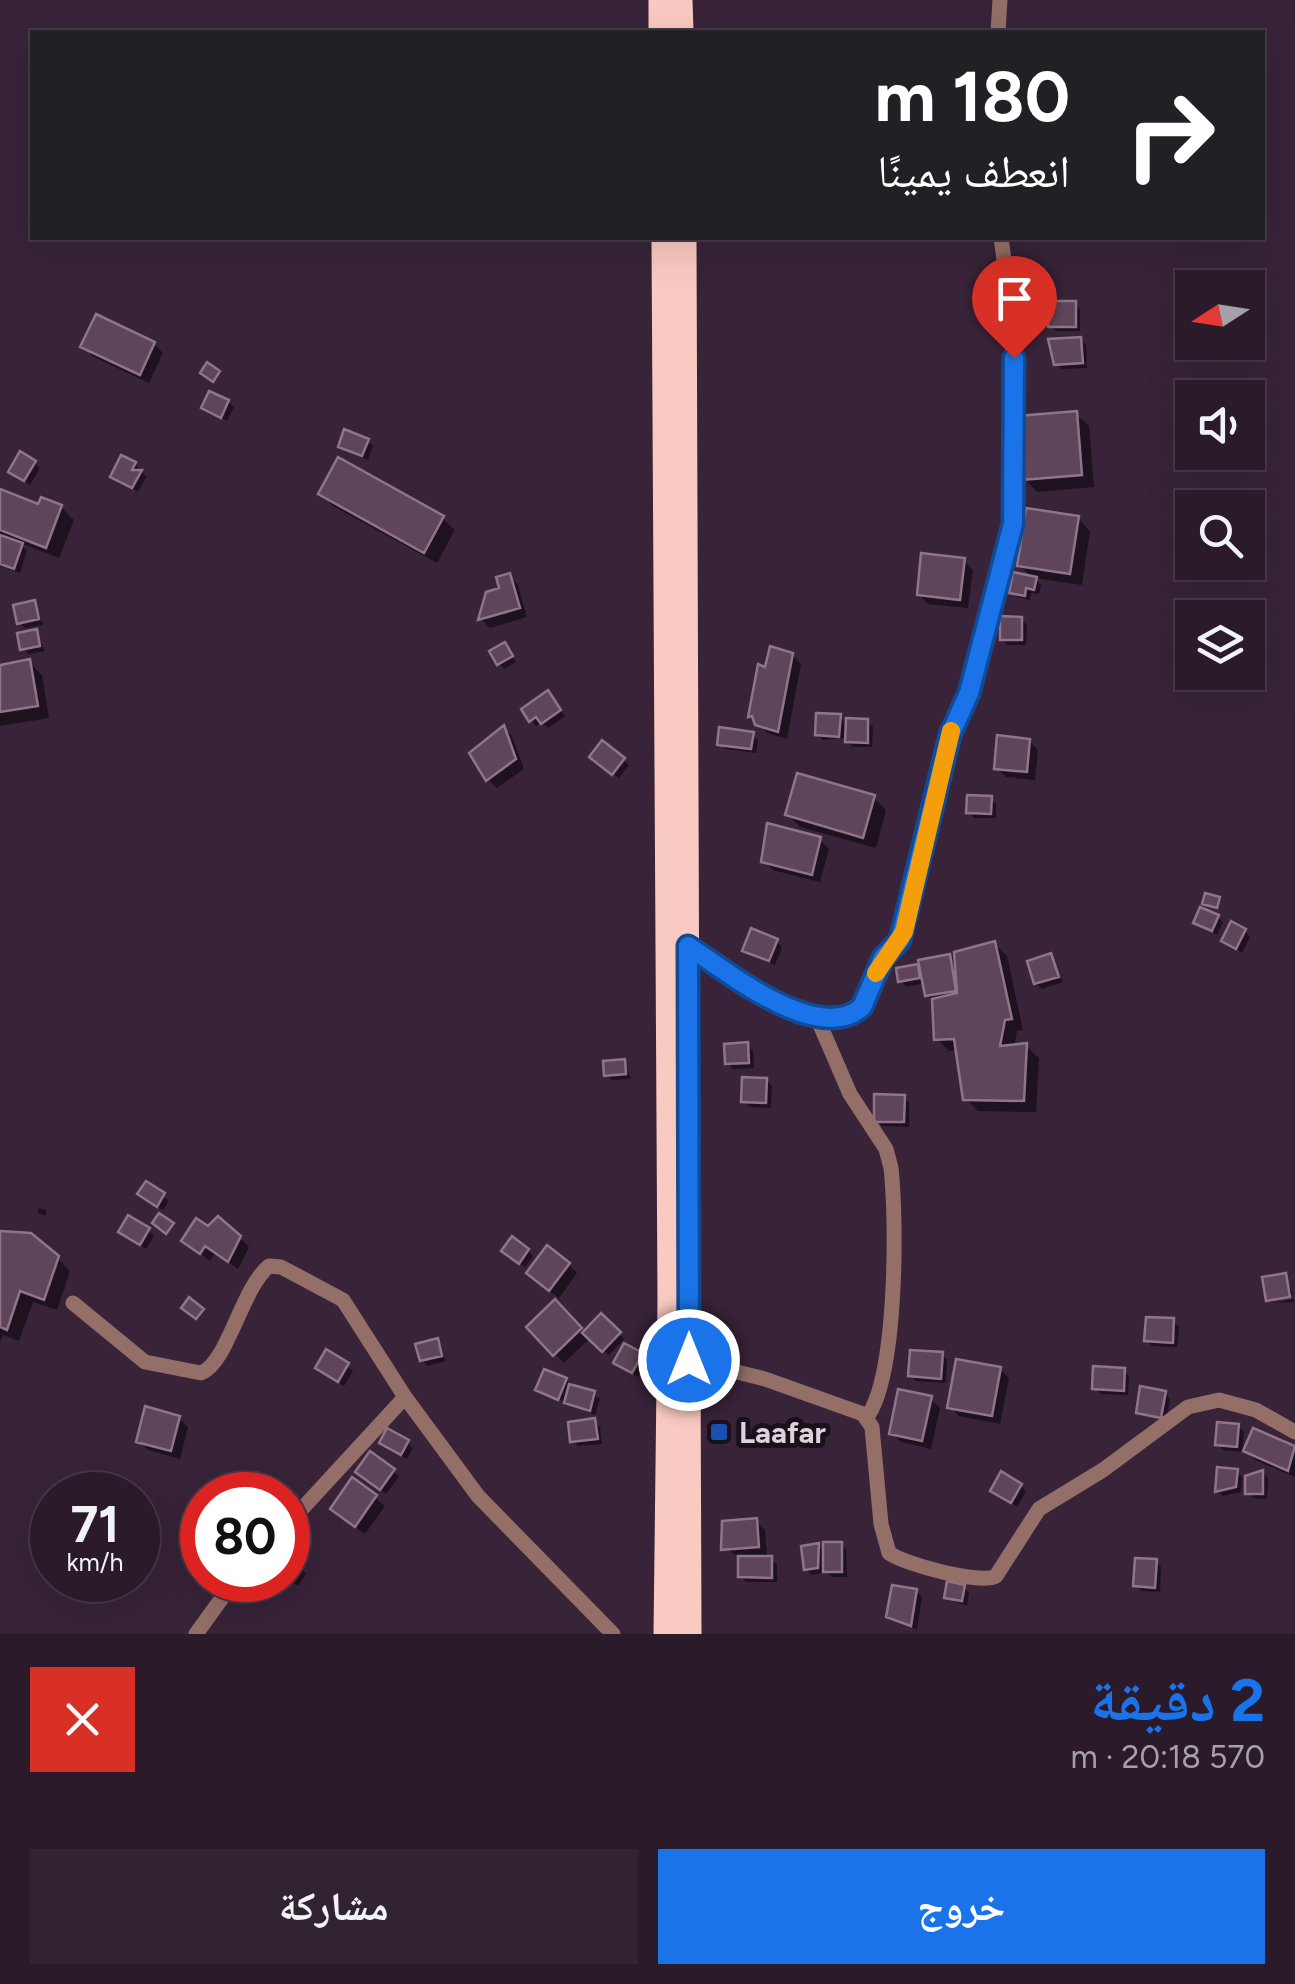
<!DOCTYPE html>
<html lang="ar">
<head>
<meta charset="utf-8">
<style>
  body { margin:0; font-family:Figtree,"Noto Naskh Arabic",sans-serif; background:#322332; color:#f1f3f6; direction:rtl; height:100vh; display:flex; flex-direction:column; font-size:38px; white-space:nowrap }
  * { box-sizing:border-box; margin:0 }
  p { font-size:32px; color:#a5a1a8 }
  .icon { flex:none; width:55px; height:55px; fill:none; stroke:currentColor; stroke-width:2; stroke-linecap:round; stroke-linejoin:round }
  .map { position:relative; height:1634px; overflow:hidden; direction:ltr }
  .drawer { display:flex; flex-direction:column; background:#2a1a2a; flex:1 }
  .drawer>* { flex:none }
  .guide { position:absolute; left:30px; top:30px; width:1235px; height:210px; border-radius:0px; box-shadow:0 10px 40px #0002,0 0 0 2px #463847; direction:rtl; background:#202124; color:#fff; overflow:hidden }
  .needle { width:65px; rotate:258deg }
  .controls { position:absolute; left:1175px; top:270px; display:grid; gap:20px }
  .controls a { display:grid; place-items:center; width:90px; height:90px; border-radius:0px; background:#2a1a2a; box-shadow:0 10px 40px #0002,0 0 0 2px #463847; font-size:50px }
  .speed { position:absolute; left:30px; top:1472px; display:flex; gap:20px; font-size:50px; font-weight:700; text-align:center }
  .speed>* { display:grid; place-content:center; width:130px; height:130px; border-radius:50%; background:#2a1a2a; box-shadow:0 10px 40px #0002,0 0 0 2px #463847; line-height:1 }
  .speed small { font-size:25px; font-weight:400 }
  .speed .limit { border:15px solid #d22; background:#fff; color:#111 }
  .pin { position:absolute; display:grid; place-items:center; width:85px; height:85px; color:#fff; margin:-102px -42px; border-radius:50% 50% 50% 0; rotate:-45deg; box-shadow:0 0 10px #0007 }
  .pin .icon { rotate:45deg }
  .me { position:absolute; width:110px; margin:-55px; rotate:0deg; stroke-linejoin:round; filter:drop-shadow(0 0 8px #0008) }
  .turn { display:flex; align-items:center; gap:35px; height:210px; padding:0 30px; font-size:45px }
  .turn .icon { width:130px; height:130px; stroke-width:2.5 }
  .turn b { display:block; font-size:70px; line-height:85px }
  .round { display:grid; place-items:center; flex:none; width:105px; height:105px; border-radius:0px; background:#322332 }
  .overview { display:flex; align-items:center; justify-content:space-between; height:170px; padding:0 30px }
  h1 { font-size:60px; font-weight:700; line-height:75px; color:#1a73e8 }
  .button { display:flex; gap:20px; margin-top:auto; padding:20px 30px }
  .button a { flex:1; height:115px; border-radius:0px; background:#1a73e8; color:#fff; font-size:40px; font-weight:700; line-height:115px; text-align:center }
  .button a+a { background:#322332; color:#f1f3f6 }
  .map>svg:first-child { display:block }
  .shadow { fill:#0007 }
  .building { fill:#5e4559; stroke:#90748b; stroke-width:2.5 }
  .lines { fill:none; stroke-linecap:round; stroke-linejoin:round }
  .minor { stroke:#946f68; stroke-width:15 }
  .trunk { stroke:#f9cac1; stroke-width:25 }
  .route-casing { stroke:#114b97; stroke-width:25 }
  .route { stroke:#1a73e8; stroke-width:18 }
  .slow { stroke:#f59e0b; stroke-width:18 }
  .transit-dot { fill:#1a4fb4; stroke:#1a1019; stroke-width:4 }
  .labels { text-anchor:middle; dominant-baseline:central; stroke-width:10; stroke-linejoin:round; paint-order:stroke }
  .poi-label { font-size:30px; font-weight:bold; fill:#ded0dd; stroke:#1a1019; text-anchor:start }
</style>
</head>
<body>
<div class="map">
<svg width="1295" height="1634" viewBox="0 0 1295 1634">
  <rect width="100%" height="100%" fill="#382338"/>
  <path class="shadow" d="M1075,303L1080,309V331H1056L1050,326Z
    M1080,339L1086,345L1087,368L1062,369L1056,364Z
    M154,344L163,353L149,383L92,356L83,346Z
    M228,402L234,407L227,421L204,408Z
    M1076,414L1089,426L1094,487L1037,492L1025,479Z
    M367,441L373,446L368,460L341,446Z
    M35,463L40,468L30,485L11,472Z
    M135,464L146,477L138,492L113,476Z
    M0,492L40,507H61L74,520L59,558L20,543L27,551L20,573L0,566Z
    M321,494L442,518L455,530L437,563L333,506Z
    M1078,518L1090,531L1082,585L1034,578L1041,585L1039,594L1031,593L1030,600L1017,597L1011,592L1034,579L1019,565Z
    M964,561L973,570L968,608L928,604L919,594Z
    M509,576L518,585L527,617L490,628L481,619Z
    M35,603L43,625L25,628L19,622Z
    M1021,619L1027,625L1026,645H1008L1002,639Z
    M36,632L45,651L28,654L23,648Z
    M504,645L516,662L504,669L499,663Z
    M792,655L801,664L787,739L767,733L751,716L766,670Z
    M29,662L42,675L49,718L0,726V667Z
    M553,699L565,716L548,728L542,722L536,726L531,720Z
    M840,717L848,725L867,721L873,727L872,747H853L844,738L823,740L817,734Z
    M504,728L512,736L524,769L497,788L488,779Z
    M752,734L758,740L756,753L726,749L720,744Z
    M1029,741L1038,750L1035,780L1006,777L997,768Z
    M603,743L629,765L619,778L598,762Z
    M874,798L886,810L876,848L800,827L788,814Z
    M990,799L996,804V818H974L969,812Z
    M820,840L829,849L820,882L773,870L764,861Z
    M1217,917L1223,922L1217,935L1196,922Z
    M1245,931L1250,937L1242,953L1224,941Z
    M776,941L782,947L775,965L745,950Z
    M995,944L1007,956L1023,1030L1017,1031L1014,1047L1026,1046L1039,1058L1036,1112L978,1111L965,1098L959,1051H949L936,1038L935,1003L927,995L925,983L906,987L901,981L917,967L923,973L949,957L957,965Z
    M1051,956L1063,982L1042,989L1036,983Z
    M747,1045L753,1051L754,1068L733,1069L728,1063Z
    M624,1062L631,1079L612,1080L606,1075Z
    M766,1080L772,1086L771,1108L750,1107L744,1101Z
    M904,1097L909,1103V1127L882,1126L876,1121Z
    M147,1184L169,1201L163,1210L146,1199Z
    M38,1208L46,1210V1216L38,1213Z
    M208,1229L240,1238L249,1247L238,1269L215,1253L210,1261L184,1240Z
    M148,1230L154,1236L146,1249L126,1237Z
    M0,1234L57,1258L70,1271L57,1310L33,1302L19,1341L3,1335L0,1342Z
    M528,1251L533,1256L525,1267L510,1256Z
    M568,1264L577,1273L559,1298L538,1282Z
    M1285,1276L1293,1294L1269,1301L1265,1279Z
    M1294,1299V1302L1271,1303Z
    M555,1303L584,1334L601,1316L624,1339L609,1355L590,1338L564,1363L530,1327Z
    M1173,1321L1179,1327L1177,1347L1152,1346L1147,1340Z
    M437,1341L446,1361L427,1366L422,1360Z
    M327,1353L353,1371L344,1386L318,1368Z
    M641,1355L647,1361L638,1377L616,1362Z
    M942,1355L947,1360L946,1383L916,1381L911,1375Z
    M1000,1369L1009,1378L1000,1424L959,1416L950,1407Z
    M1123,1370L1129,1376L1128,1395L1101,1394L1095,1388Z
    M566,1380L600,1399L595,1415L538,1390Z
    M1165,1393L1170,1399L1166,1422L1139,1412Z
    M930,1399L940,1408L931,1449L901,1442L891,1433Z
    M179,1418L188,1427L180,1459L148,1450L139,1441Z
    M594,1421L600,1427L602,1444L578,1446L573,1441Z
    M1238,1426L1244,1432L1242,1452L1223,1450L1217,1444Z
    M1254,1431L1295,1449V1477L1255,1460L1246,1451Z
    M407,1442L413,1448L407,1459L382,1443Z
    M393,1471L399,1477L386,1494L364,1477Z
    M1237,1471L1242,1477L1241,1492L1223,1496L1218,1491Z
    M1263,1473L1268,1478L1267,1499L1253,1498L1247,1493Z
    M353,1481L385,1506L365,1534L342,1518Z
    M1021,1486L1026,1491L1017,1507L993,1490Z
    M756,1521L765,1530L767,1558L777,1564V1582H746L741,1576V1558L726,1549Z
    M841,1544L846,1550L847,1577H832L823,1568V1573L812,1575L806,1569L818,1546L826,1554Z
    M288,1559L306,1573L298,1586L288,1579Z
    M1156,1562L1161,1567L1160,1592L1142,1591L1136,1585Z
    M964,1587L969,1593L967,1606L946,1597Z
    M916,1591L922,1597L917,1630L889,1616Z"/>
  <path class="building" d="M1048,301H1076V327H1048Z
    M96,314L155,342L140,375L80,347Z
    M1081,337L1083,363L1054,365L1048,339Z
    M207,362L220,371L213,382L200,373Z
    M209,391L229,400L221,418L201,408Z
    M1077,411L1082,475L1022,480L1017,416Z
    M344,429L369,439L362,456L338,447Z
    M20,451L36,461L24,481L8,472Z
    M121,455L136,462L132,470H142L132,488L110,477Z
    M338,457L444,516L424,553L318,494Z
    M0,489L38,504L41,497L62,505L46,548L0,530Z
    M1026,508L1079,516L1070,574L1017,566Z
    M0,535L23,543L14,569L0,564Z
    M921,553L965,558L960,600L917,595Z
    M1013,572L1037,577L1034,590L1026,588L1025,596L1009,593Z
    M510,573L520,608L478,620L486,592L499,588L496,577Z
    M35,600L39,619L17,624L13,605Z
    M1000,616L1022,617V640H1000Z
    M37,629L40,646L20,650L17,633Z
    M505,642L513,656L497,665L489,651Z
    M770,646L793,653L778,732L755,725L752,716L748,717L758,664L765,667Z
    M30,659L38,706L0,712V665Z
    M548,690L561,710L541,724L536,717L529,722L521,709Z
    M816,713L841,714L839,737L815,735Z
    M846,718L868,719V743L845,742Z
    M504,725L516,759L486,781L469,753Z
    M719,727L754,732L751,749L717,745Z
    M997,735L1030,739L1027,772L994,769Z
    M602,740L625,758L612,775L589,757Z
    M797,773L875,795L863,838L785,815Z
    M967,795L992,796L991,814L966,813Z
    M767,823L821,837L812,875L761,862Z
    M1205,893L1220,897L1217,908L1202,904Z
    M1200,907L1219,915L1212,931L1193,923Z
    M1231,921L1246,929L1236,949L1221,941Z
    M751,928L778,939L769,961L742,951Z
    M995,941L1012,1019L1005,1020L1000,1046L1027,1043L1024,1101L963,1100L954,1039L934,1040L932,999L957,993L954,952Z
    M1051,953L1059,977L1034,984L1027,961Z
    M950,954L956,991L925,996L918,960Z
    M918,964L920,978L898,982L896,968Z
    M748,1042L749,1063L725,1064L724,1044Z
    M625,1059L626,1074L604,1076L603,1061Z
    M742,1077L767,1078L766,1103L741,1102Z
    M874,1094L905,1095L904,1122H874Z
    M146,1181L165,1193L157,1207L137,1194Z
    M159,1213L174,1223L166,1234L152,1223Z
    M128,1215L150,1228L140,1245L118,1232Z
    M218,1216L241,1236L228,1262L205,1246L200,1254L181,1241L196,1218L208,1226Z
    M0,1231L31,1233L59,1256L44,1300L20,1291L7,1330L0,1327Z
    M512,1236L529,1249L519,1264L501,1251Z
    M547,1245L570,1263L549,1291L526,1273Z
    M1286,1273L1290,1297L1266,1301L1262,1277Z
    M189,1297L204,1309L196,1319L181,1308Z
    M555,1299L582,1328L553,1356L526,1327Z
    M601,1313L621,1332L602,1352L582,1333Z
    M1146,1317L1174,1318L1173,1343L1144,1341Z
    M438,1338L442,1356L420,1361L415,1344Z
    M624,1343L643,1353L632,1373L613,1363Z
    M326,1349L349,1363L338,1382L315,1368Z
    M910,1350L943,1352L941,1379L908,1376Z
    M956,1359L1001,1367L992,1416L947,1408Z
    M1093,1366L1125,1368L1124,1391L1092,1389Z
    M544,1369L567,1378L558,1400L535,1390Z
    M569,1384L595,1391L590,1411L564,1403Z
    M1140,1386L1166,1391L1161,1418L1136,1413Z
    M898,1389L932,1396L922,1441L889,1434Z
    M145,1406L180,1416L171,1451L136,1442Z
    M595,1418L598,1439L570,1442L568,1422Z
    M1217,1422L1239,1424L1237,1447L1215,1445Z
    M387,1428L409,1440L401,1455L379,1443Z
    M1253,1428L1295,1446L1288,1471L1243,1451Z
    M370,1451L395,1469L380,1490L355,1472Z
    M1217,1467L1238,1469L1236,1487L1215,1492Z
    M1263,1470V1494H1245V1476Z
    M1001,1471L1022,1484L1011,1503L990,1491Z
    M352,1477L377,1495L355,1527L330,1509Z
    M757,1518L759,1547L721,1550L722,1521Z
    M823,1542H842V1572H823Z
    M819,1543L818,1568L804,1570L801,1546Z
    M288,1556L302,1566L292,1582L288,1579Z
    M738,1556H772V1578L738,1577Z
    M1135,1558L1157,1559L1155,1588L1133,1586Z
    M947,1581L965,1585L962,1601L944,1598Z
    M892,1585L917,1589L911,1626L886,1617Z"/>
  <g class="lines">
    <path class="minor" d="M998,32L1000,0
      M688,947C724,970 819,1046 862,1007L883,958L904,932L950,735L969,693L1013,524V322L1001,238
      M815,1013L850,1094L886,1149L891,1168C897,1222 897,1376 867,1417
      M73,1303L145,1362L201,1373C228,1363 241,1289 269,1266L281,1267L343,1300L405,1397L478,1496L613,1634
      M689,1360L765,1379L863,1414L872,1427L881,1524L889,1553C904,1564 981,1585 996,1576L1039,1509L1103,1470L1188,1407L1219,1400L1256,1410L1295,1432
      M288,1524L405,1397
      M196,1634L235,1580"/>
    <path class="trunk" d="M661,0V32
      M680,0L681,32
      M664,238L670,1299L666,1634
      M684,238L689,1634"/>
  </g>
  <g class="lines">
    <defs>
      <path id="route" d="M689,1360L688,946C725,970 818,1046 862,1007L883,958L900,940L950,735L969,693L1013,524L1014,358"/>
    </defs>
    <use href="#route" class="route-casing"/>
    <use href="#route" class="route"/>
    <path class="slow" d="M876,973L904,932L951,731"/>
  </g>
  <rect class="transit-dot" x="709" y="1422" width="20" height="20" rx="5"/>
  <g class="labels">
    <g class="poi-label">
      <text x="739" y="1432">Laafar</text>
    </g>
  </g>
</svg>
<div class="controls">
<a><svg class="needle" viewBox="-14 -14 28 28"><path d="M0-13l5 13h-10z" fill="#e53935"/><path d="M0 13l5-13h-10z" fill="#a5a1a8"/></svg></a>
<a><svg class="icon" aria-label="sound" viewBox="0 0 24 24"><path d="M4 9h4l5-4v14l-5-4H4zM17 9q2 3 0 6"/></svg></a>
<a><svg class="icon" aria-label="search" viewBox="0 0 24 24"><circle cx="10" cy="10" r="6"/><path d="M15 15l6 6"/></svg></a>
<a><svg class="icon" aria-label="layers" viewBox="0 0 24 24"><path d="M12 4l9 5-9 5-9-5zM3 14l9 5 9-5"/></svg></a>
</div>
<div class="speed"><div>71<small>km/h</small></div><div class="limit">80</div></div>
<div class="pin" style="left:1014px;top:358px;background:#d93025"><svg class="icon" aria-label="arrive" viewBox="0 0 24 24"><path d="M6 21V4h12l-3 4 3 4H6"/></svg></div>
<svg class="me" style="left:689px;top:1360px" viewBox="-20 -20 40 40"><circle r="17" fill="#1a73e8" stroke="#fff" stroke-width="3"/><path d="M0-11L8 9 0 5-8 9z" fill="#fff"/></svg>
<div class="guide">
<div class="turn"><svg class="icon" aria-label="right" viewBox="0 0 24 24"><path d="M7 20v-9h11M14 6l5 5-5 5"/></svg><div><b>180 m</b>انعطف يمينًا</div></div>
</div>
</div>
<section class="drawer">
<div class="overview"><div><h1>2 دقيقة</h1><p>570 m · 20:18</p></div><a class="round" style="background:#d93025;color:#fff"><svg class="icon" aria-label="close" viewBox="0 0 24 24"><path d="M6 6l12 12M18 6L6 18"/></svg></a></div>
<div class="button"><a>خروج</a><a>مشاركة</a></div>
</section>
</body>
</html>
